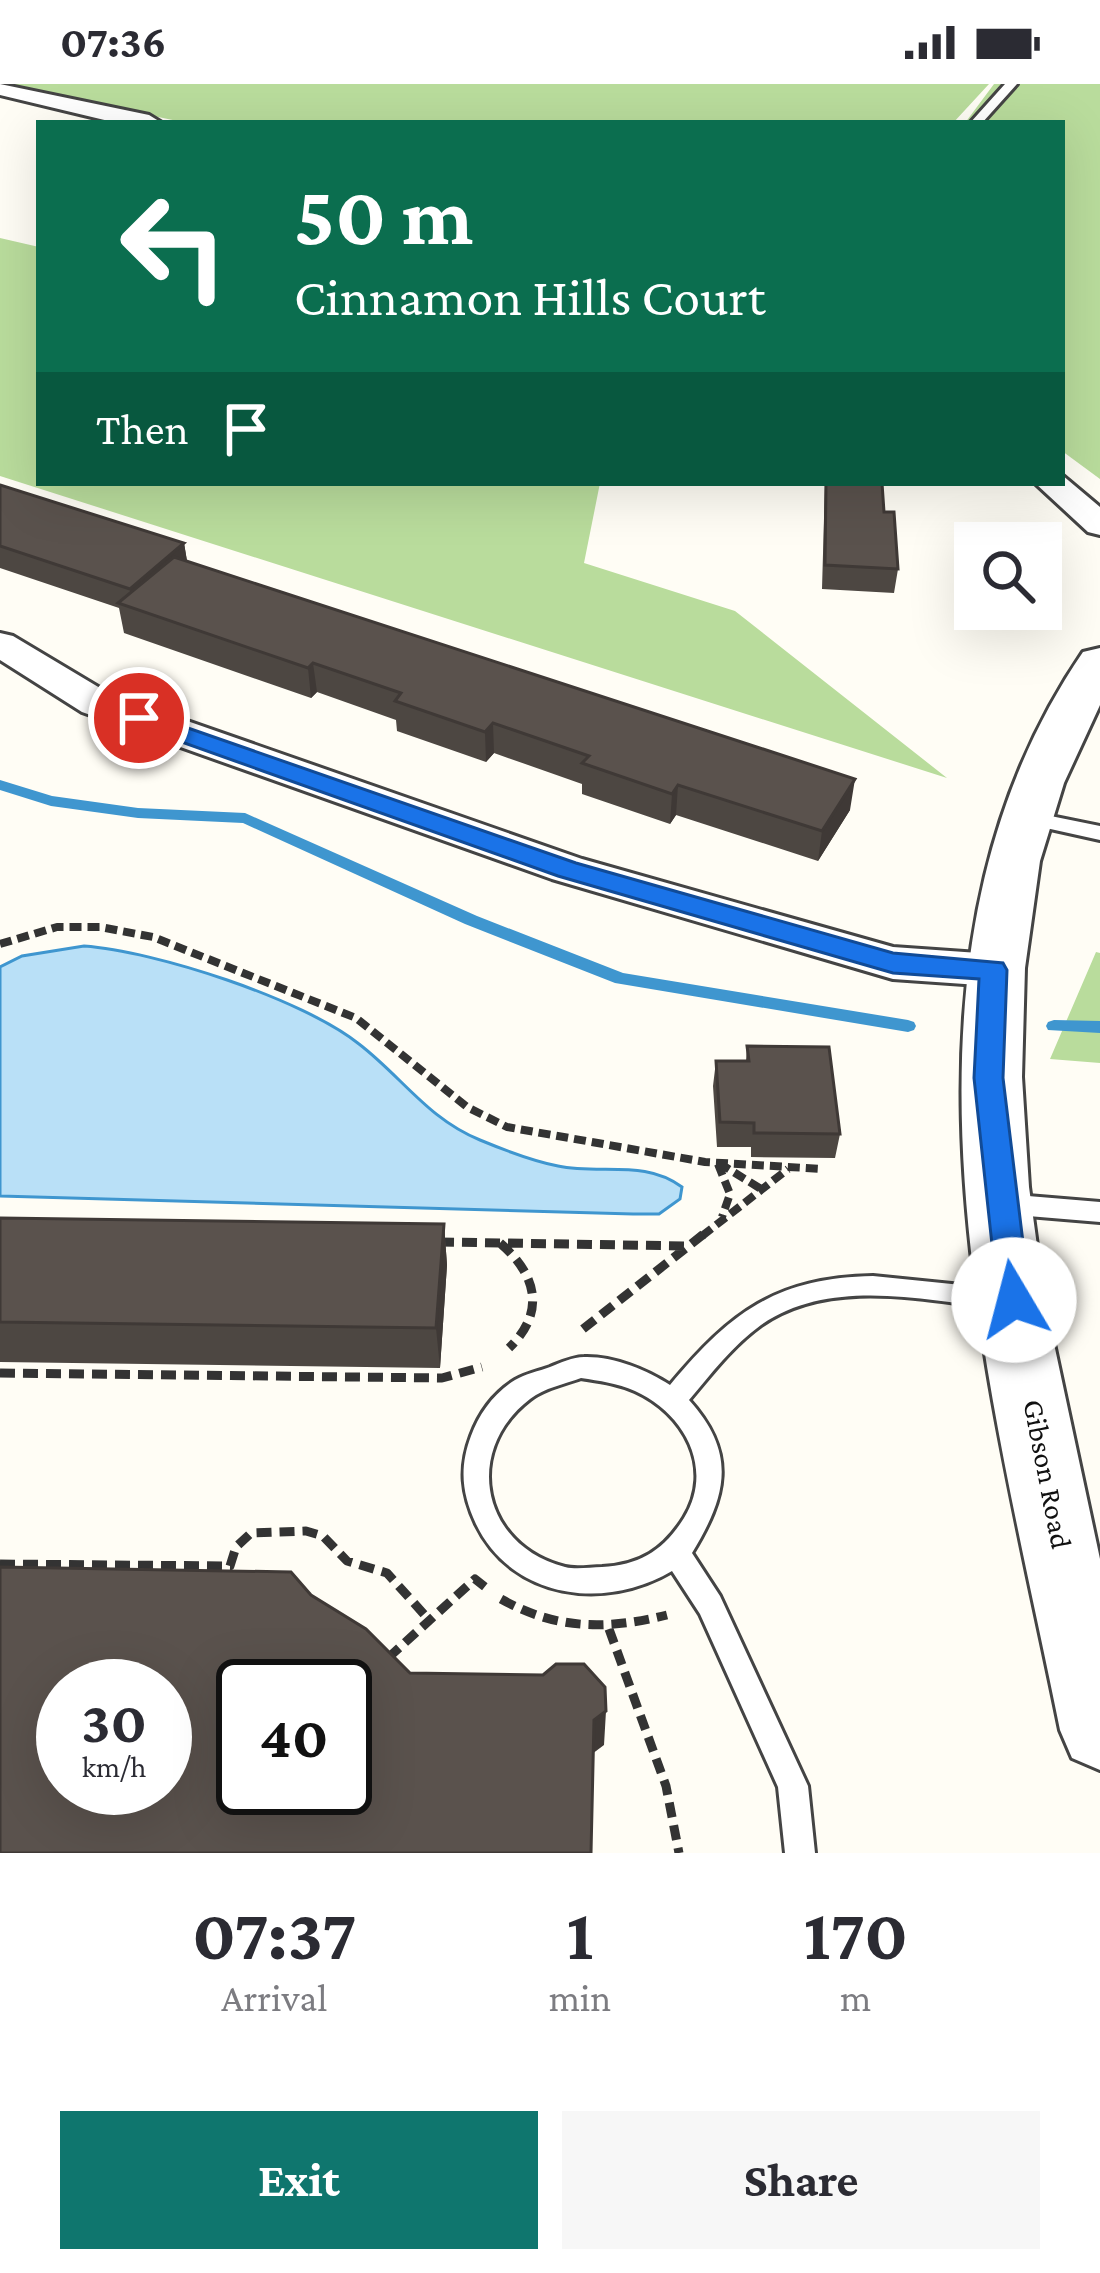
<!DOCTYPE html>
<html lang="en">
<head>
<meta charset="utf-8">
<style>
  body { margin:0; font-family:"Crimson Pro",serif; background:#f7f7f7; color:#2b2b33; height:100vh; display:flex; flex-direction:column; font-size:45px; white-space:nowrap }
  * { box-sizing:border-box; margin:0 }
  p { font-size:39px; color:#7c7c81 }
  .icon { flex:none; width:66px; height:66px; fill:none; stroke:currentColor; stroke-width:2; stroke-linecap:round; stroke-linejoin:round }
  .map { position:relative; height:1769px; overflow:hidden }
  .panel { display:flex; flex-direction:column; background:#fff; flex:1 }
  .panel>* { flex:none }
  .banner { position:absolute; left:36px; top:36px; width:1029px; height:366px; border-radius:0px; box-shadow:0 12px 48px #0002; background:#0b6e4f; color:#fff; overflow:hidden }
  .tools { position:absolute; left:954px; top:438px; display:grid; gap:24px }
  .tools a { display:grid; place-items:center; width:108px; height:108px; border-radius:0px; background:#fff; box-shadow:0 12px 48px #0002; font-size:60px }
  .speed { position:absolute; left:36px; top:1575px; display:flex; gap:24px; font-size:60px; font-weight:700; text-align:center }
  .speed>* { display:grid; place-content:center; width:156px; height:156px; border-radius:50%; background:#fff; box-shadow:0 12px 48px #0002; line-height:1 }
  .speed small { font-size:30px; font-weight:400 }
  .speed .limit { border:6px solid #111; border-radius:18px; background:#fff; color:#111 }
  .pin { position:absolute; display:grid; place-items:center; width:102px; height:102px; color:#fff; margin:-51px; border:6px solid #fff; border-radius:50%; box-shadow:0 3px 12px #0007 }
  .me { position:absolute; width:132px; margin:-66px; rotate:352deg; stroke-linejoin:round; filter:drop-shadow(0 0 9px #0008) }
  .turn { display:flex; align-items:center; gap:42px; height:252px; padding:0 60px; font-size:54px }
  .turn .icon { width:156px; height:156px; stroke-width:2.5 }
  .turn b { display:block; font-size:84px; line-height:102px }
  .then { display:flex; align-items:center; height:114px; padding:0 60px; background:#0003; gap:24px; font-size:45px }
  .eta { display:flex; justify-content:space-evenly; align-items:center; height:204px; text-align:center }
  .eta b { font-size:72px; font-weight:700; line-height:84px }
  .button { display:flex; gap:24px; margin-top:auto; padding:24px 60px }
  .button a { flex:1; height:138px; border-radius:0px; background:#0f766e; color:#fff; font-size:48px; font-weight:700; line-height:138px; text-align:center }
  .button a+a { background:#f7f7f7; color:#2b2b33 }
  .status { display:flex; justify-content:space-between; align-items:center; height:84px; padding:0 60px; background:#fff; direction:ltr }
  .status svg { height:33px; fill:currentColor }
  .map>svg:first-child { display:block }
  .forest { fill:#b9dc9c }
  .water { fill:#b9e0f7; stroke:#3f96cf; stroke-width:3 }
  .lines { fill:none; stroke-linecap:round; stroke-linejoin:round }
  .stream { fill:#3f96cf; fill-rule:evenodd }
  .service-casing { stroke:#444; stroke-width:6 }
  .minor-casing { stroke:#444; stroke-width:6 }
  .tertiary-casing { stroke:#444; stroke-width:6 }
  .path-far1 { stroke:#333; stroke-width:8; stroke-dasharray:12 6; stroke-linecap:butt }
  .path { stroke:#333; stroke-width:9; stroke-dasharray:15 8; stroke-linecap:butt }
  .service { fill:#fff; fill-rule:evenodd }
  .minor { fill:#fff; fill-rule:evenodd }
  .tertiary { fill:#fff; fill-rule:evenodd }
  .wall { fill:#4d4742 }
  .shaded-wall { fill:#3f3936 }
  .building { fill:#5a524d; stroke:#3f3936; stroke-width:3; fill-rule:evenodd }
  .route { fill:#1a73e8; stroke:#114b97; stroke-width:3 }
  .labels { text-anchor:middle; dominant-baseline:central; stroke-width:12; stroke-linejoin:round; paint-order:stroke }
  .street-label { font-size:30px; fill:#111; stroke:#fff }
</style>
</head>
<body>
<div class="status"><b>07:36</b><svg viewBox="0 0 49 12"><path d="M0 12V9h3v3zM5 12V6h3v6zM10 12V3h3v9zM15 12V0h3v12zM26 1h20v11H26zM47 4h2v5h-2z"/></svg></div>
<div class="map">
<svg width="1100" height="1769" viewBox="0 0 1100 1769">
  <rect width="100%" height="100%" fill="#fffdf5"/>
  <path class="forest" d="M0,0H989L953,39H187Z
    M994,0H1100V395L1062,367V39H965Z
    M0,154L39,163V399H600L584,479L735,527L947,694L0,392Z
    M1096,868L1100,869V979L1050,975Z"/>
  <path class="water" d="M84,862C155,867 303,915 359,960C402,993 428,1035 480,1056C504,1066 533,1077 558,1082C601,1091 645,1075 682,1103L680,1115L659,1130H633L0,1112V883L22,872Z"/>
  <g class="lines">
    <path class="stream" d="M0,696L52,712L138,724L245,729L477,832L623,889L908,936L914,938L916,942L914,946L908,948L615,899L465,840L243,739L138,734L51,722L0,706Z
      M1054,936L1100,937V949L1048,946L1046,942L1048,938Z"/>
    <defs>
      <path id="service" d="M1005,0H1017L982,39H970Z
        M1026,727L1100,742V756L1019,738L1016,733Z
        M1005,1110L1100,1118V1138L1005,1130L997,1127L993,1120L997,1113Z
        M873,1192L1001,1205L1010,1208L1013,1215L1010,1222L1001,1225C924,1216 830,1193 761,1241C733,1261 711,1290 689,1316C738,1370 726,1413 692,1469L720,1512L808,1702L815,1769H785L778,1703L700,1530L672,1487C605,1527 512,1515 476,1440C462,1410 459,1384 471,1352C479,1330 494,1309 515,1296C525,1290 539,1287 550,1283C560,1279 573,1273 584,1273C613,1272 647,1286 670,1301C731,1228 776,1194 873,1192ZM581,1294C600,1297 617,1299 635,1307C684,1329 715,1384 684,1434C664,1466 640,1481 602,1483C590,1483 577,1486 565,1483C482,1462 462,1367 530,1315C544,1304 565,1300 581,1294Z"/>
      <path id="minor" d="M0,0L149,31L162,39H117L0,11Z
        M1062,391L1100,423V451L1088,448L1035,399H1062Z
        M0,549L13,552L110,610L582,775L893,863L993,870L1009,875L1016,886L1009,897L993,902L893,895L552,795L82,628L0,576Z"/>
      <path id="tertiary" d="M1100,564V621L1064,699L1040,777L1025,884L1022,993L1029,1103L1044,1213L1100,1475V1686L1072,1674L1060,1646C991,1302 867,884 1083,568Z"/>
    </defs>
    <use href="#service" class="service-casing"/>
    <use href="#minor" class="minor-casing"/>
    <use href="#tertiary" class="tertiary-casing"/>
    <path class="path-far1" d="M0,860L57,843H100L153,853L356,934L467,1023L507,1043L705,1078L823,1085
      M719,1079L761,1105
      M718,1080L730,1110L722,1133
      M702,1152L788,1085"/>
    <path class="path" d="M439,1158L689,1162
      M500,1159C537,1191 546,1228 509,1264
      M583,1245L705,1149
      M0,1289L442,1294L482,1283
      M0,1480L230,1482L236,1463L251,1449L306,1447L323,1452L347,1477L387,1489L430,1537
      M501,1515C557,1546 606,1546 667,1531
      M609,1545L666,1702L679,1769
      M388,1574L475,1495L489,1506"/>
    <use href="#service" class="service"/>
    <use href="#minor" class="minor"/>
    <use href="#tertiary" class="tertiary"/>
  </g>
  <path class="wall" d="M825,399H882L884,428L898,485L894,509L822,505Z
    M0,401L184,459L187,477L850,726L818,777L676,731L670,740L582,710V700L494,669L486,678L397,647L396,636L317,608L311,614L124,549L119,524L0,484Z
    M747,962L840,1050L835,1074L751,1073V1063H717L713,1002L716,977H746Z
    M0,1134L444,1140L447,1181L440,1284L0,1278Z"/>
  <path class="shaded-wall" d="M184,459L188,483L134,525L130,505Z
    M313,579L317,608L311,614L308,584Z
    M493,639L494,669L486,678L485,648Z
    M855,695L850,726L818,777L822,747Z
    M678,701L676,731L670,740L672,710Z
    M444,1140L447,1181L440,1284L436,1244Z
    M606,1627L604,1661L592,1670L594,1636Z"/>
  <path class="building" d="M826,399H882L884,428H894L898,485L825,481Z
    M0,401L184,459L130,505L0,462Z
    M174,473L855,695L822,747L678,701L672,710L582,679L589,672L493,639L485,648L395,617L401,609L313,579L308,584L118,519Z
    M747,962L829,963L840,1050L754,1049V1039L720,1038L716,977H749Z
    M0,1134L444,1140L436,1244L0,1238Z
    M0,1483L291,1488L311,1511L366,1545L410,1589L543,1591L556,1580H584L605,1603L606,1627L594,1636L591,1769H0ZM63,1602H165V1704H63ZM243,1602H345V1704H243Z"/>
  <path class="route" d="M139,627L576,779L893,869L1003,879L1007,886L1003,994L1030,1216L1025,1226L1014,1230L1002,1226L998,1216L974,994L979,895L893,889L558,792L131,640V629Z"/>
  <g class="labels">
    <g class="street-label">
      <text transform="translate(1048 1390) rotate(79)">Gibson Road</text>
    </g>
  </g>
</svg>
<div class="tools">
<a><svg class="icon" aria-label="search" viewBox="0 0 24 24"><circle cx="10" cy="10" r="6"/><path d="M15 15l6 6"/></svg></a>
</div>
<div class="speed"><div>30<small>km/h</small></div><div class="limit">40</div></div>
<div class="pin" style="left:139px;top:634px;background:#d93025"><svg class="icon" aria-label="arrive" viewBox="0 0 24 24"><path d="M6 21V4h12l-3 4 3 4H6"/></svg></div>
<svg class="me" style="left:1014px;top:1216px" viewBox="-20 -20 40 40"><circle r="19" fill="#fff"/><path d="M0-13L10 11 0 6-10 11z" fill="#1a73e8"/></svg>
<div class="banner">
<div class="turn"><svg class="icon" aria-label="left" viewBox="0 0 24 24"><path d="M17 20v-9H6M10 6l-5 5 5 5"/></svg><div><b>50 m</b>Cinnamon Hills Court</div></div>
<div class="then">Then<svg class="icon" aria-label="arrive" viewBox="0 0 24 24"><path d="M6 21V4h12l-3 4 3 4H6"/></svg></div>
</div>
</div>
<section class="panel">
<div class="eta">
<div><b>07:37</b><p>Arrival</p></div>
<div><b>1</b><p>min</p></div>
<div><b>170</b><p>m</p></div>
</div>
<div class="button"><a>Exit</a><a>Share</a></div>
</section>
</body>
</html>
